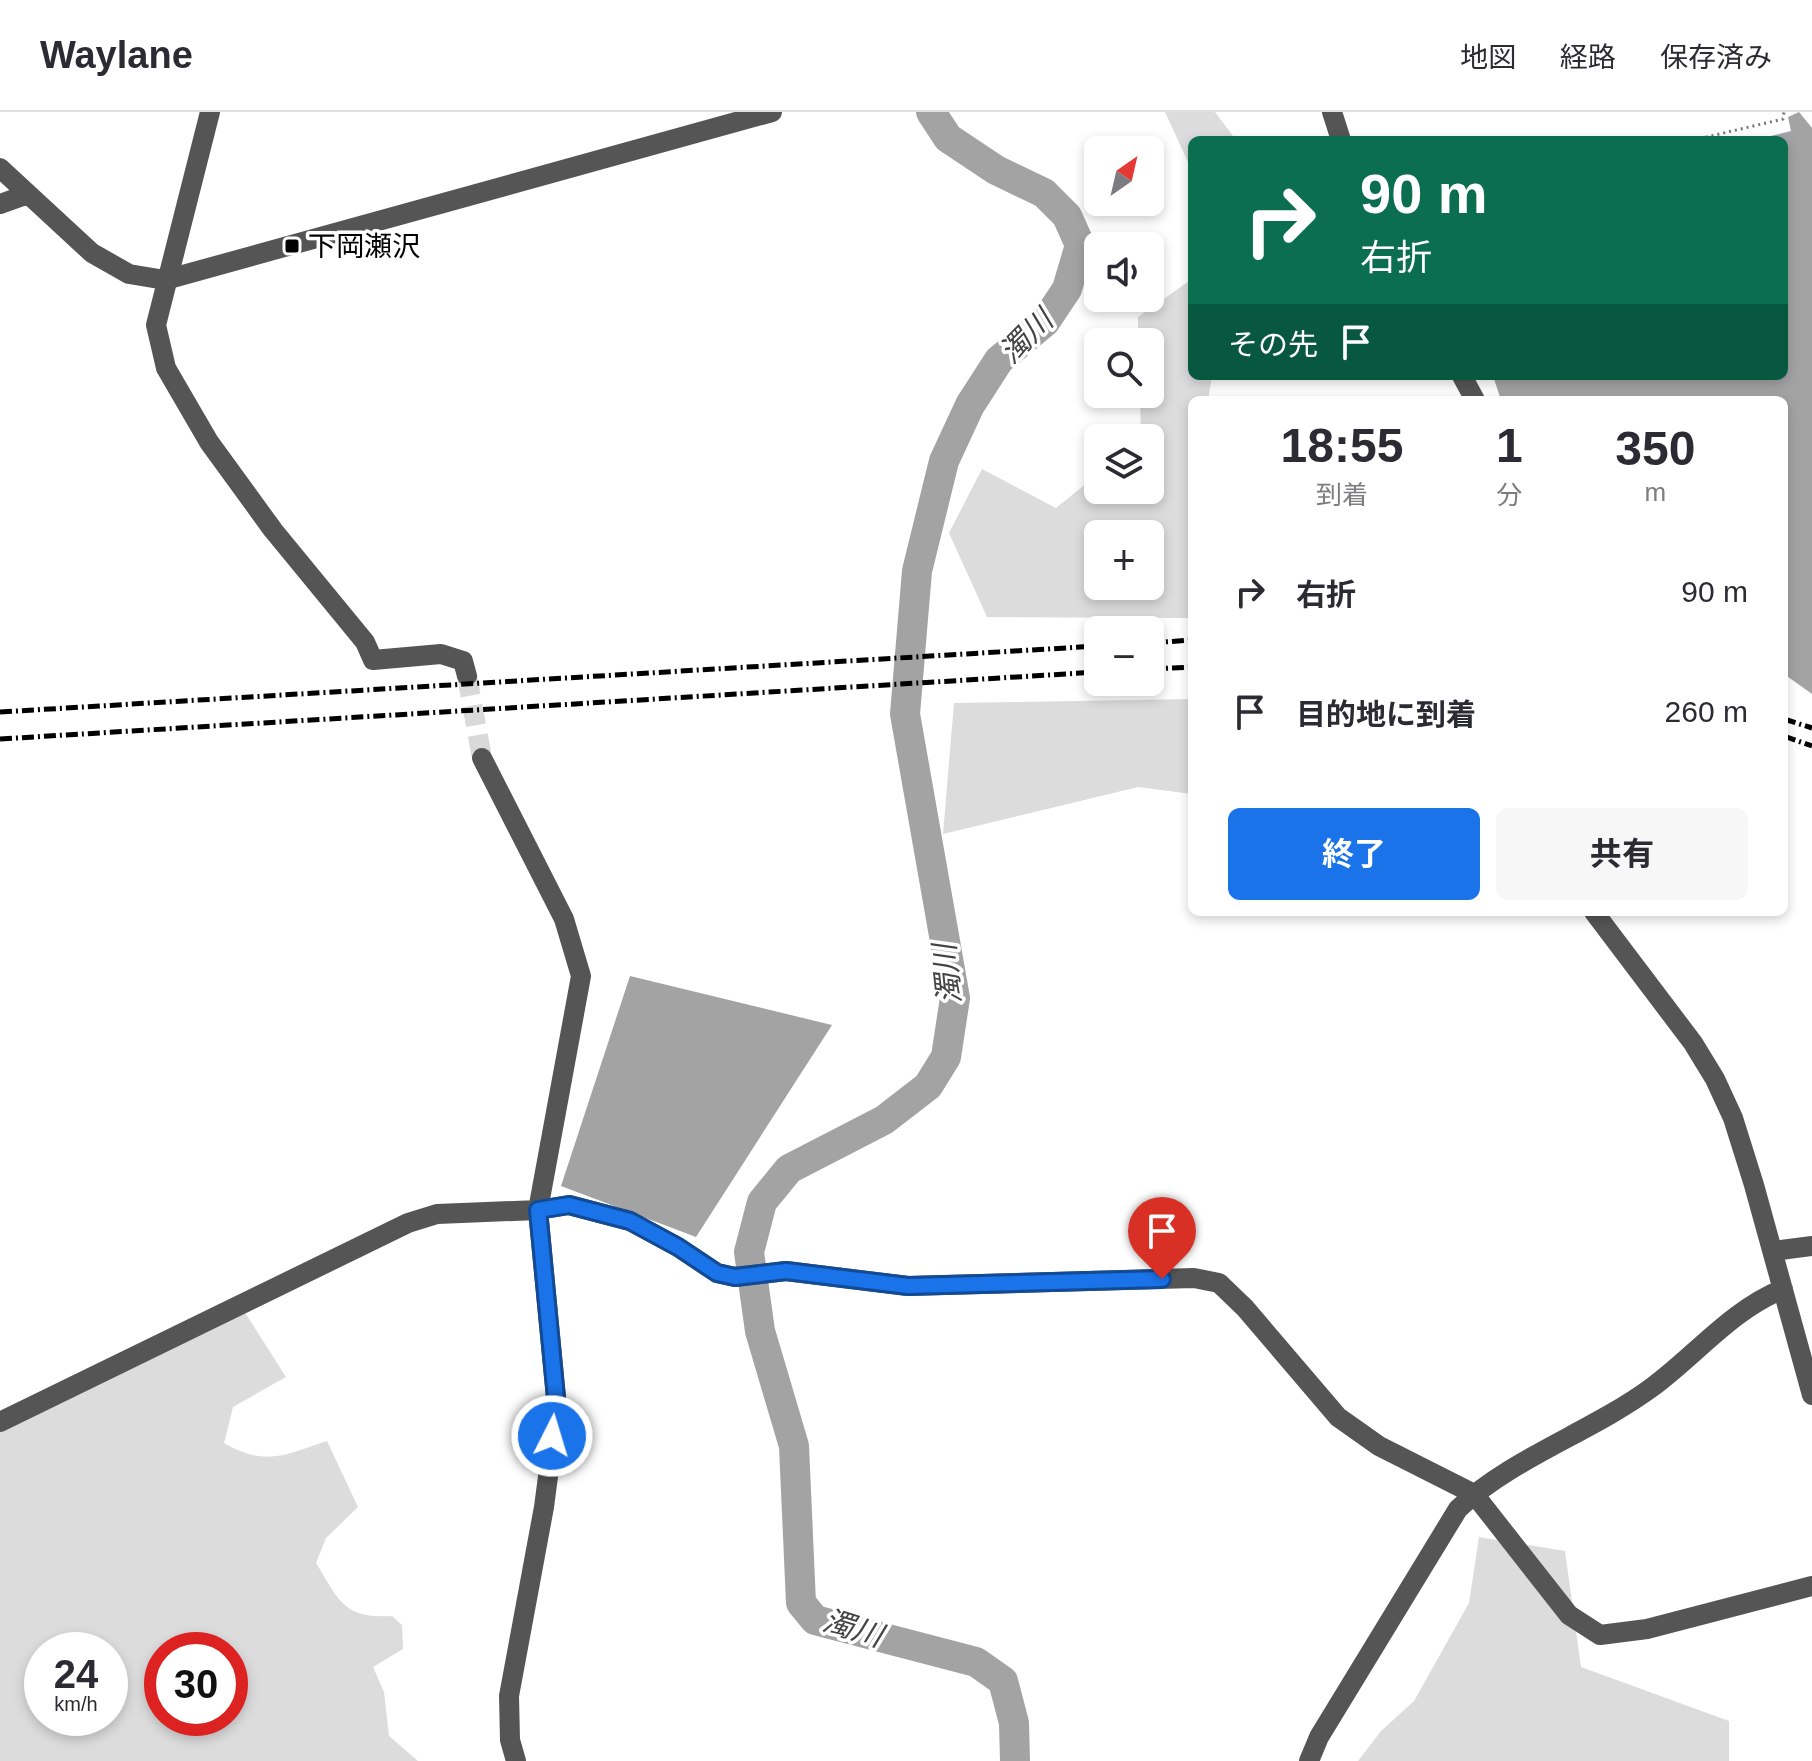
<!DOCTYPE html>
<html lang="ja">
<head>
<meta charset="utf-8">
<style>
  body { margin:0; font-family:Helvetica,"Noto Sans JP",sans-serif; background:#f7f7f7; color:#2b2b33; height:100vh; display:flex; flex-direction:column; font-size:30px; white-space:nowrap }
  * { box-sizing:border-box; margin:0 }
  p { font-size:26px; color:#7c7c81 }
  .icon { flex:none; width:44px; height:44px; fill:none; stroke:currentColor; stroke-width:2; stroke-linecap:round; stroke-linejoin:round }
  .map { position:relative; flex:1; overflow:hidden }
  .side { position:absolute; left:1188px; top:284px; width:600px; height:520px; display:flex; flex-direction:column; background:#fff; border-radius:12px; box-shadow:0 4px 12px #0003 }
  .side>* { flex:none }
  .hud { position:absolute; left:1188px; top:24px; width:600px; height:244px; border-radius:12px; box-shadow:0 4px 12px #0003; background:#0b6e4f; color:#fff; overflow:hidden }
  .needle { width:52px; rotate:34deg }
  .tools { position:absolute; left:1084px; top:24px; display:grid; gap:16px }
  .tools a { display:grid; place-items:center; width:80px; height:80px; border-radius:12px; background:#fff; box-shadow:0 4px 12px #0003; font-size:40px }
  .speed { position:absolute; left:24px; top:1520px; display:flex; gap:16px; font-size:40px; font-weight:700; text-align:center }
  .speed>* { display:grid; place-content:center; width:104px; height:104px; border-radius:50%; background:#fff; box-shadow:0 4px 12px #0003; line-height:1 }
  .speed small { font-size:20px; font-weight:400 }
  .speed .limit { border:12px solid #d22; background:#fff; color:#111 }
  .pin { position:absolute; display:grid; place-items:center; width:68px; height:68px; color:#fff; margin:-82px -34px; border-radius:50% 50% 50% 0; rotate:-45deg; box-shadow:0 0 8px #0007 }
  .pin .icon { rotate:45deg }
  .me { position:absolute; width:88px; margin:-44px; rotate:5deg; stroke-linejoin:round; filter:drop-shadow(0 0 6px #0008) }
  .turn { display:flex; align-items:center; gap:28px; height:168px; padding:0 40px; font-size:36px }
  .turn .icon { width:104px; height:104px; stroke-width:2.5 }
  .turn b { display:block; font-size:56px; line-height:68px }
  .then { display:flex; align-items:center; height:76px; padding:0 40px; background:#0003; gap:16px; font-size:30px }
  .eta { display:flex; justify-content:space-evenly; align-items:center; height:136px; text-align:center }
  .eta b { font-size:48px; font-weight:700; line-height:56px }
  .action { display:flex; gap:16px; margin-top:auto; padding:16px 40px }
  .action a { flex:1; height:92px; border-radius:12px; background:#1a73e8; color:#fff; font-size:32px; font-weight:700; line-height:92px; text-align:center }
  .action a+a { background:#f7f7f7; color:#2b2b33 }
  ul { padding:0; list-style:none }
  li { display:flex; align-items:center; gap:24px; height:120px; padding:0 40px }
  li div { flex:1 }
  li b { display:block; font-size:30px }
  li em { font-style:normal }
  header { display:flex; align-items:center; gap:48px; box-sizing:border-box; height:112px; padding:0 40px; background:#fff; border-bottom:2px solid #e1e1e2 }
  header strong { font-size:38px }
  nav { display:flex; gap:44px; margin-inline-start:auto; font-size:28px }
  .map>svg:first-child { display:block }
  .green { fill:#dcdcdc; fill-rule:evenodd }
  .water { fill:#a3a3a3 }
  .lines { fill:none; stroke-linecap:round; stroke-linejoin:round }
  .river { stroke:#a3a3a3; stroke-width:30 }
  .minor-tunnel { stroke:#d9d9d9; stroke-width:20; stroke-dasharray:20 10; stroke-linecap:butt }
  .path { stroke:#777; stroke-width:3; stroke-dasharray:2 4; stroke-linecap:butt }
  .minor { stroke:#555; stroke-width:20 }
  .rail { stroke:#000; stroke-width:5; stroke-dasharray:12 4 2 4; stroke-linecap:butt }
  .route-casing { stroke:#114b97; stroke-width:20 }
  .route { stroke:#1a73e8; stroke-width:14 }
  .poi-dot { fill:#000; stroke:#fff; stroke-width:3 }
  .labels { text-anchor:middle; dominant-baseline:central; stroke-width:7; stroke-linejoin:round; paint-order:stroke }
  .poi-label { font-size:28px; fill:#000; stroke:#fff; text-anchor:start }
  .water-label { font-size:30px; font-style:italic; fill:#444; stroke:#fff }
</style>
</head>
<body>
<header>
<strong>Waylane</strong>
<nav><a>地図</a><a>経路</a><a>保存済み</a></nav>
</header>
<div class="map">
<svg width="1812" height="1649" viewBox="0 0 1812 1649">
  <rect width="100%" height="100%" fill="#fff"/>
  <path class="green" d="M1165,0H1215L1236,28H1192V59Z
    M1192,167V264H1212L1208,288H1192V506L987,505L949,421L982,357L1056,396L1098,362V378H1150V326H1141L1140,282H1150V230H1138V205ZM1150,422V474H1098V422Z
    M1192,587V682L1138,675L943,722L954,591Z
    M244,1199L286,1265L233,1295L224,1331C266,1355 284,1343 327,1329L358,1395L326,1426L316,1451C339,1488 343,1507 392,1504L402,1513L403,1537L373,1555L384,1580L389,1624L418,1649H0V1320ZM42,1538H110V1606H42ZM162,1538H230V1606H162Z
    M1479,1425L1565,1439L1581,1555L1729,1609V1649H1358L1381,1619L1414,1589L1469,1491Z"/>
  <path class="water" d="M1799,0L1812,16V582L1784,562V288H1501L1493,264H1784V28H1754L1791,19L1788,5Z
    M630,864L832,913L696,1125L561,1074Z"/>
  <g class="lines">
    <path class="river" d="M931,0L948,26L996,58L1044,81L1067,104L1080,133L1067,177L1045,210L999,248L970,293L944,349L917,459L905,602L955,886L946,945L928,974L884,1008L789,1057L762,1090L749,1140L760,1219L794,1334L801,1491L815,1508L976,1550L1003,1569L1014,1611L1015,1649"/>
    <path class="minor-tunnel" d="M467,564L482,646"/>
    <path class="path" d="M1694,28L1783,7L1784,0"/>
    <path class="minor" d="M210,0L156,213L166,256L209,330L273,418L365,530L373,548L441,542L463,549L467,564
      M1332,0L1341,28
      M0,56L92,141L129,162L165,168L772,0
      M0,92L28,82
      M1462,264L1475,288
      M482,646L564,807L581,864L538,1098L557,1296L544,1395L509,1584L510,1628L516,1649
      M1594,800L1693,931L1715,967L1733,1006L1754,1073L1812,1283
      M1773,1139L1812,1134
      M0,1310L408,1111L437,1102L538,1098L569,1093L630,1109L678,1135L717,1161L735,1165L786,1159L908,1174L1194,1166L1219,1171L1245,1196L1338,1305L1379,1334L1474,1382L1569,1503L1600,1523L1647,1517L1812,1474
      M1309,1649L1319,1625L1458,1397C1510,1347 1591,1320 1651,1276C1696,1243 1731,1198 1783,1177"/>
    <path class="rail" d="M1150,531L1192,528
      M1150,557L1192,555
      M0,600L1098,534
      M1784,607L1812,616
      M1784,624L1812,634
      M0,627L1098,560"/>
  </g>
  <g class="lines">
    <defs>
      <path id="route" d="M552,1324L557,1296L538,1098L569,1093L630,1109L678,1135L717,1161L735,1165L786,1159L908,1174L1162,1167"/>
    </defs>
    <use href="#route" class="route-casing"/>
    <use href="#route" class="route"/>
  </g>
  <rect class="poi-dot" x="284" y="126" width="16" height="16" rx="4"/>
  <g class="labels">
    <g class="poi-label">
      <text x="308" y="134">下岡瀬沢</text>
    </g>
    <g class="water-label">
      <text transform="translate(1026 224) rotate(-45)">濁川</text>
      <text transform="translate(947 862) rotate(-96)">濁川</text>
      <text transform="translate(853 1516) rotate(17)">濁川</text>
    </g>
  </g>
</svg>
<div class="tools">
<a><svg class="needle" viewBox="-14 -14 28 28"><path d="M0-13l5 13h-10z" fill="#e53935"/><path d="M0 13l5-13h-10z" fill="#7c7c81"/></svg></a>
<a><svg class="icon" aria-label="sound" viewBox="0 0 24 24"><path d="M4 9h4l5-4v14l-5-4H4zM17 9q2 3 0 6"/></svg></a>
<a><svg class="icon" aria-label="search" viewBox="0 0 24 24"><circle cx="10" cy="10" r="6"/><path d="M15 15l6 6"/></svg></a>
<a><svg class="icon" aria-label="layers" viewBox="0 0 24 24"><path d="M12 4l9 5-9 5-9-5zM3 14l9 5 9-5"/></svg></a>
<a>+</a>
<a>−</a>
</div>
<div class="speed"><div>24<small>km/h</small></div><div class="limit">30</div></div>
<div class="pin" style="left:1162px;top:1167px;background:#d93025"><svg class="icon" aria-label="arrive" viewBox="0 0 24 24"><path d="M6 21V4h12l-3 4 3 4H6"/></svg></div>
<svg class="me" style="left:552px;top:1324px" viewBox="-20 -20 40 40"><circle r="17" fill="#1a73e8" stroke="#fff" stroke-width="3"/><path d="M0-11L8 9 0 5-8 9z" fill="#fff"/></svg>
<div class="hud">
<div class="turn"><svg class="icon" aria-label="right" viewBox="0 0 24 24"><path d="M7 20v-9h11M14 6l5 5-5 5"/></svg><div><b>90 m</b>右折</div></div>
<div class="then">その先<svg class="icon" aria-label="arrive" viewBox="0 0 24 24"><path d="M6 21V4h12l-3 4 3 4H6"/></svg></div>
</div>
<section class="side">
<div class="eta">
<div><b>18:55</b><p>到着</p></div>
<div><b>1</b><p>分</p></div>
<div><b>350</b><p>m</p></div>
</div>
<ul>
<li><svg class="icon" aria-label="right" viewBox="0 0 24 24"><path d="M7 20v-9h11M14 6l5 5-5 5"/></svg><div><b>右折</b></div><em>90 m</em></li>
<li><svg class="icon" aria-label="arrive" viewBox="0 0 24 24"><path d="M6 21V4h12l-3 4 3 4H6"/></svg><div><b>目的地に到着</b></div><em>260 m</em></li>
</ul>
<div class="action"><a>終了</a><a>共有</a></div>
</section>
</div>
</body>
</html>
